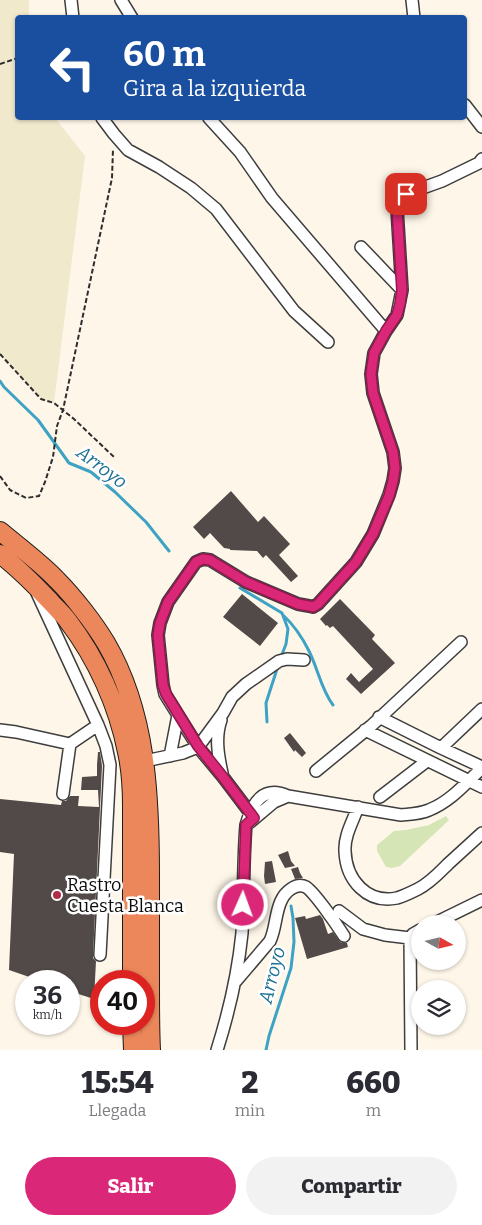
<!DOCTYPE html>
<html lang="es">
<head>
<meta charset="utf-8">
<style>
  body { margin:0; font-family:Bitter,serif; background:#f2f2f3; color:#2b2b33; height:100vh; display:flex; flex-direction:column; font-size:19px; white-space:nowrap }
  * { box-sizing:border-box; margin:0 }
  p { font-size:16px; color:#7c7c81 }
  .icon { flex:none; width:28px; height:28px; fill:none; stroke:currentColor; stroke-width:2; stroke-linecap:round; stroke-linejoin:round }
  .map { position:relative; height:1050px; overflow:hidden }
  .details { display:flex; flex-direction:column; background:#fff; flex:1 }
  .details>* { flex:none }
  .banner { position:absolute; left:15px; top:15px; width:452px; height:105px; border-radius:5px; box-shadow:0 1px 4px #0004; background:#1a4fa0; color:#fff; overflow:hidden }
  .needle { width:32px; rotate:98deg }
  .tools { position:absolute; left:411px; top:915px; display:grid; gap:10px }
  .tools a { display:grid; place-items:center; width:55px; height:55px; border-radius:50%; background:#fff; box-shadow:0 1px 4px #0004; font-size:25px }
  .speed { position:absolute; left:15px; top:970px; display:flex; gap:10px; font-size:25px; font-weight:700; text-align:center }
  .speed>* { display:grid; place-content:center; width:65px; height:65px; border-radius:50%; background:#fff; box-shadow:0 1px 4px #0004; line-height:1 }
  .speed small { font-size:12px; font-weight:400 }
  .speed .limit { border:8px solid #d22; background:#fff; color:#111 }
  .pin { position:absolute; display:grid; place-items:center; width:42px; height:42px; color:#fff; margin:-21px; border-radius:10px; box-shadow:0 2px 8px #0006 }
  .me { position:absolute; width:55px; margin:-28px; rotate:2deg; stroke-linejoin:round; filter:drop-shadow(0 0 4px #0008) }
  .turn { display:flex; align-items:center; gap:18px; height:105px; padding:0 25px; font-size:22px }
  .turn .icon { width:65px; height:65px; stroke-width:2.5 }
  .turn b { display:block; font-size:35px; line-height:42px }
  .eta { display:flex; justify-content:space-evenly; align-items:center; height:85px; text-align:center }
  .eta b { font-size:30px; font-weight:800; line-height:35px }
  .primary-button { display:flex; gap:10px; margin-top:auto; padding:10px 25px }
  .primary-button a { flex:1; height:58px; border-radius:30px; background:#db2777; color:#fff; font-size:20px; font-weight:800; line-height:58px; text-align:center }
  .primary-button a+a { background:#f2f2f3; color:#2b2b33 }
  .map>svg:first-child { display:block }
  .farmland { fill:#f1e9cc }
  .green { fill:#d5e5b6 }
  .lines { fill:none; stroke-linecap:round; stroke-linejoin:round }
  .stream { stroke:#3da2c4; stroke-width:3 }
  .building { fill:#524a48 }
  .minor-casing { stroke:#3e3e3e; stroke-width:14 }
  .highway-casing { stroke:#1c1c1c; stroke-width:20 }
  .path { stroke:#2d2d2d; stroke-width:2; stroke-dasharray:5 2.5; stroke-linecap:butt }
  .minor { stroke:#fff; stroke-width:11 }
  .highway { stroke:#eb875a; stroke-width:18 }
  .route-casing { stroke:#8e194d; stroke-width:12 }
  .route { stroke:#db2777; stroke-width:9 }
  .poi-dot { fill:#b12c46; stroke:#fff; stroke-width:2 }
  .labels { text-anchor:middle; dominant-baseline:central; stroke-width:5; stroke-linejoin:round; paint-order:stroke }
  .poi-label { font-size:18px; fill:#0b0b0b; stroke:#fff; text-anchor:start }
  .water-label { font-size:19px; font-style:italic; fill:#1d7194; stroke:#fff }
</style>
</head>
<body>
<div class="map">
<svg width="482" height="1050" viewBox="0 0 482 1050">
  <rect width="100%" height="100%" fill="#fef7e9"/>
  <path class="farmland" d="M0,0H29V17L18,18V118H55L85,156L54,403L41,399L0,354Z"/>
  <path class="green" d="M446,816L449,820L400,866L392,868L386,867L377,851V845L394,831L406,830L429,825Z"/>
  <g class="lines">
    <path class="stream" d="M0,381L4,387L38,420L69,463L91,472L115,492L146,522L169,551
      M240,588L282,613L288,629L286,644L281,657
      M283,615C294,625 302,637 309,651C318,669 321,689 333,705
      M267,722L266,703L278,666
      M266,1050L269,1036L291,968L294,942L293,918L291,906"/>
  </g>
  <path class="building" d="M231,491L258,522L264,516L290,544L279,555L298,576L291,582L266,555L263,558L257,551L230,550V549L224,548L210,533L204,539L193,527Z
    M242,594L278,623L260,646L223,617Z
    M340,599L375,635L372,639L395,663L361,694L346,679L351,673L359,682L373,669L333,626L330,628L327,625L326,626L320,619Z
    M290,733L306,753L302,757L295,750L294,752L284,738Z
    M98,752H100L102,766L93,955V958L96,961L94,999L69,991V981H41L9,970L14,854L0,852V799L61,805L62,801H66L70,796H79L78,806L99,807L98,790H81L82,777L97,776V765Z
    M288,851L291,861L295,866L285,868L278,855Z
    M272,861L276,882L265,884L264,876L265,862Z
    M298,867L300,873L303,878L295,879L291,869Z
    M320,915L323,919L328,934L333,932L340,942L344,943H347L348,947L307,959L295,918L305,916L306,919Z"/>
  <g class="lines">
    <defs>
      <path id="minor" d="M71,0L73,18
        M121,0L132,18
        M412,0L414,18
        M465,105L482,127
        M102,118L114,134L128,150L159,167L191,188L216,209L294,311L328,342
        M209,118L240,152L272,198L386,331
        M361,247L402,290
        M37,593L98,725L106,746L110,765L100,955
        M379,717L441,748L482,767
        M221,720C215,737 218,755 222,773
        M0,730L16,732L70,744
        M365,730L482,787
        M441,748L482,709
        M170,756L178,715
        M145,761L183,753L198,747L223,713L232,697L246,684L279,661L287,659L304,660
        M316,771L371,726L461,642
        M63,794L70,744L98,725
        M380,797L427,761
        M358,807C353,821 344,836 345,851C346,880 367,904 397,898C404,896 412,892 418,889C430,883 439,873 448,864C459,854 471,843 482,833
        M254,818L223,777L198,747L165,694L163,685L158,635L160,623L168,602L196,562L203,559L210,560L246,582L298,604L309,606L313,607L318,604L356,562L373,534L389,495L393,481L395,468L393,452L373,393L371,374L374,353L386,331L397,315L402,290L397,209L399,200L406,194L442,181L479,163L482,159
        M249,823L274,802L288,796
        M339,911L363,929L385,935L410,938
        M433,924L482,900
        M236,981L270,941C276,928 275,914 281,901C285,892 296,882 306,887C315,893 337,925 344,936
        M217,1050C229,1012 238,973 242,933C244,897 243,861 246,825C252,803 263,785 288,796L401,815C411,814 420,814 429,810C450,802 466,783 482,768
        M411,1050L410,938L413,934L420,930"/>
      <path id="highway" d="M0,531C19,547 40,562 57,580C74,597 94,623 106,643C147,713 150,797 150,875C150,913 150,951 150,989C150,1009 150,1030 151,1050
        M0,554C18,568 34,584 50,601C56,608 63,614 68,621C97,659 118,706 127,752C131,770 132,788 132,806V981
        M132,1024L133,1050"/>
    </defs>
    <use href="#minor" class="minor-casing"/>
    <use href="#highway" class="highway-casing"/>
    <path class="path" d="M0,64L18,58
      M0,354L41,399L54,403L74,419L115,458
      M0,476L10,490L26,498L39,496L45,482L53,457L57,426L63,410L112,178L113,149"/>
    <use href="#minor" class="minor"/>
    <use href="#highway" class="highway"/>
  </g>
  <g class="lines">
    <defs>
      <path id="route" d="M243,905L246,825L254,818L223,777L198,746L166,694L163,685L158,635L160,623L168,602L196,562L203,559L210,560L246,582L298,604L309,606L313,607L318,604L356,562L373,534L389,496L393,481L395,468L393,452L373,393L371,374L374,353L386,331L397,315L400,304L402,290L397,209L399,200L406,194"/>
    </defs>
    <use href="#route" class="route-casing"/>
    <use href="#route" class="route"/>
  </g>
  <circle class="poi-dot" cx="57" cy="895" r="5"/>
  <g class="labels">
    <g class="poi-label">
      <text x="67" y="885">Rastro<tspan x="67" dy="21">Cuesta Blanca</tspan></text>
    </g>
    <g class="water-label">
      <text transform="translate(102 467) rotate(37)">Arroyo</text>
      <text transform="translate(272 975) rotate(-76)">Arroyo</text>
    </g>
  </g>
</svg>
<div class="tools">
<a><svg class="needle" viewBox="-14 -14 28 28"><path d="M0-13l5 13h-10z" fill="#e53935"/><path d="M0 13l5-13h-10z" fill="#7c7c81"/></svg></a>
<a><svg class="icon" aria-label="layers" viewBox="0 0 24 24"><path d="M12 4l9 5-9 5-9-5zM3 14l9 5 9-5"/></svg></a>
</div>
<div class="speed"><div>36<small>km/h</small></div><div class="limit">40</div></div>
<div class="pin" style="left:406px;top:194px;background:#d93025"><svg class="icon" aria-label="arrive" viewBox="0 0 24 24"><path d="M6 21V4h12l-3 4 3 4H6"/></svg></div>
<svg class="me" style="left:243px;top:905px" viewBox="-20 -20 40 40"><circle r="17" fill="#db2777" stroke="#fff" stroke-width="3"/><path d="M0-11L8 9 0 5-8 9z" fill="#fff"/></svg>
<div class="banner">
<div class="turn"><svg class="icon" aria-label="left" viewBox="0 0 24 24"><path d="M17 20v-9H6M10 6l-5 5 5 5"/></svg><div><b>60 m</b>Gira a la izquierda</div></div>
</div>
</div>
<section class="details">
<div class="eta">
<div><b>15:54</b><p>Llegada</p></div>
<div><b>2</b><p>min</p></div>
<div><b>660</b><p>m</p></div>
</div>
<div class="primary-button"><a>Salir</a><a>Compartir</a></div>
</section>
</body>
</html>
